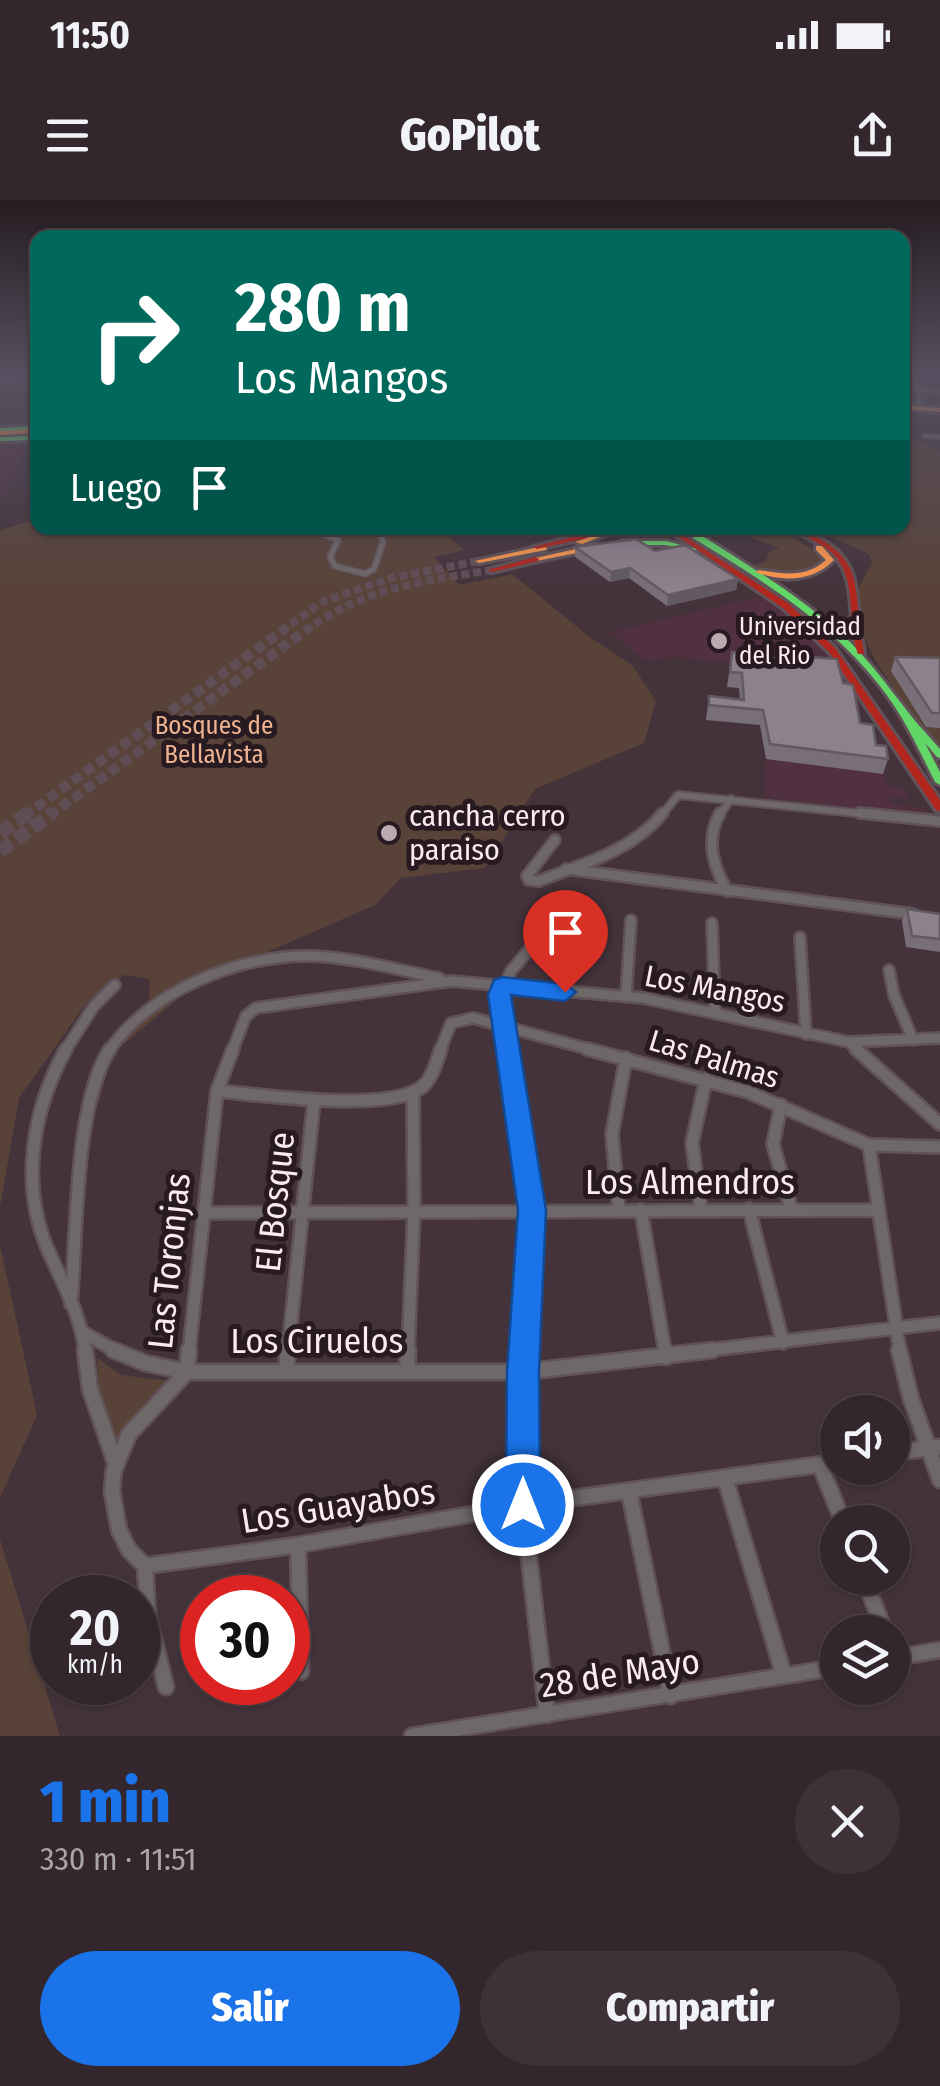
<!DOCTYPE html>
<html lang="es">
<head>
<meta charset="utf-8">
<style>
  body { margin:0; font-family:"Fira Sans Condensed",sans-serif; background:#3e3238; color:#f1f3f6; height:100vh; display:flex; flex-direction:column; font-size:38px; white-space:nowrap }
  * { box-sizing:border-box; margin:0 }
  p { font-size:32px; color:#a9a5a9 }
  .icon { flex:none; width:55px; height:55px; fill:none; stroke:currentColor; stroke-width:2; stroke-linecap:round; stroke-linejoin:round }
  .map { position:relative; height:1536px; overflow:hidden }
  .side { display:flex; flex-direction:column; background:#33262c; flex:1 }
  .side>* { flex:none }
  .top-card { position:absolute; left:30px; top:30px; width:880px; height:305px; border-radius:20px; box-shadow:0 2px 8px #0004,0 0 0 2px #4e4348; background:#00695c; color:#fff; overflow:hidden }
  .tools { position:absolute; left:820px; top:1195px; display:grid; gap:20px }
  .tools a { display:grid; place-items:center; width:90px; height:90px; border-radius:50%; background:#33262c; box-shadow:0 2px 8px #0004,0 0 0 2px #4e4348; font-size:50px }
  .speed { position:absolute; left:30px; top:1375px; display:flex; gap:20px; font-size:50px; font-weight:700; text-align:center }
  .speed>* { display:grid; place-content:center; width:130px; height:130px; border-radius:50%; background:#33262c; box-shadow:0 2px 8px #0004,0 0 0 2px #4e4348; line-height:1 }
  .speed small { font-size:25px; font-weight:400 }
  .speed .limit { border:15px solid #d22; background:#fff; color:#111 }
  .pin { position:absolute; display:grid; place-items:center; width:85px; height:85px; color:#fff; margin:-102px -42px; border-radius:50% 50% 50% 0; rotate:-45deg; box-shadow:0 0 10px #0007 }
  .pin .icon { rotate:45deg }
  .me { position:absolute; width:110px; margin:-55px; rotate:0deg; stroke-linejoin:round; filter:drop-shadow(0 0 8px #0008) }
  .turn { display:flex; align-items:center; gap:35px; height:210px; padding:0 40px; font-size:45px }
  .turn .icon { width:130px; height:130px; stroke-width:2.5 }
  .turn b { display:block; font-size:70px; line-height:85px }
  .then { display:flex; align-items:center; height:95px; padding:0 40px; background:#0003; gap:20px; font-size:38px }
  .round { display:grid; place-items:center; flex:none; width:105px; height:105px; border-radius:52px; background:#3e3238 }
  .headline { display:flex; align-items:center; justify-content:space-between; height:170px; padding:0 40px }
  h1 { font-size:60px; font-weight:800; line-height:75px; color:#1a73e8 }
  .button { display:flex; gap:20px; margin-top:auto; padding:20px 40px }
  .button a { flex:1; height:115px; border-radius:60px; background:#1a73e8; color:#fff; font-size:40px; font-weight:800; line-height:115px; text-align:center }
  .button a+a { background:#3e3238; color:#f1f3f6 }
  .status { display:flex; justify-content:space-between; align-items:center; height:70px; padding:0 50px; background:#33262c; direction:ltr }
  .status svg { height:28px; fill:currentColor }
  header { display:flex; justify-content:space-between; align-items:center; height:130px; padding:0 40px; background:#33262c; font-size:45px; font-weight:800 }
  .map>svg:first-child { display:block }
  .built { fill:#513040 }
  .green { fill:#594339 }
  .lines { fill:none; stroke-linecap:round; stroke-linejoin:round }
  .primary-tunnel-far2 { stroke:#604e56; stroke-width:8; stroke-dasharray:8 4; stroke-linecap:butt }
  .primary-tunnel-far1 { stroke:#604e56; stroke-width:10; stroke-dasharray:10 5; stroke-linecap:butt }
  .primary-tunnel { stroke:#604e56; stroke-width:14; stroke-dasharray:14 6; stroke-linecap:butt }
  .street-far5-casing { stroke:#605258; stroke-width:6 }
  .street-far4-casing { stroke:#605258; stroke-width:8 }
  .street-far3-casing { stroke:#605258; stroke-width:10 }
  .street-far2-casing { stroke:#605258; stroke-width:14 }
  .street-far1-casing { stroke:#605258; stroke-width:16 }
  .street-casing { stroke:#605258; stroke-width:19 }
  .fast-casing { stroke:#605258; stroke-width:6 }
  .slow-casing { stroke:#605258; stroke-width:6 }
  .jam-casing { stroke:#605258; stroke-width:6 }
  .street-far5 { stroke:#6f6869; stroke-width:4 }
  .street-far4 { stroke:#6f6869; stroke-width:5 }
  .street-far3 { stroke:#6f6869; stroke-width:6 }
  .street-far2 { stroke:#6f6869; stroke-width:9 }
  .street-far1 { stroke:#6f6869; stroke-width:11 }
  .street { stroke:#6f6869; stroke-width:14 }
  .fast { fill:#63d668; fill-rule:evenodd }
  .slow { fill:#ff974d; fill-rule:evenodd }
  .jam { fill:#b3261e; fill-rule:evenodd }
  .wall { fill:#796f78 }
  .shaded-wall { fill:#635a61 }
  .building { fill:#8d818b; stroke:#635a61; stroke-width:2.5 }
  .route { fill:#1a73e8; stroke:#114b97; stroke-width:2.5 }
  .poi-dot { fill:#bca9b2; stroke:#271a20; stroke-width:4 }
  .labels { text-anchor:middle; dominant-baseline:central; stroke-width:10; stroke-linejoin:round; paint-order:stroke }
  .far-poi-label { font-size:25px; fill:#fde9f2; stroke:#271a20; text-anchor:start }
  .far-park-label { font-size:25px; fill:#efb491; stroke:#271a20 }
  .poi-label { font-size:30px; fill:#fde9f2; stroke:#271a20; text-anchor:start }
  .street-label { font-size:30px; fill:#fde9f2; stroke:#271a20 }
  .near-street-label { font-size:35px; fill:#fde9f2; stroke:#271a20 }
</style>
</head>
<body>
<div class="status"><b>11:50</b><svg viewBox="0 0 49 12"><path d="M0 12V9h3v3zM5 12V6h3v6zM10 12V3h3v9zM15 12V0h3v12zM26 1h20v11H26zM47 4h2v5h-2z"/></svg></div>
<header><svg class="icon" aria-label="menu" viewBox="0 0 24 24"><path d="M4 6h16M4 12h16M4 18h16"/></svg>GoPilot<svg class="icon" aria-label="share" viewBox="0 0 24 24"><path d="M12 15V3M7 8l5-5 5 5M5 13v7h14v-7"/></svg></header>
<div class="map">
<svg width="940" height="1536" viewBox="0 0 940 1536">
  <rect width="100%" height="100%" fill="#44333b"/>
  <path class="built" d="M30,240L0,304V241Z
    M760,397L796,421L825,449L837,474L674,457L646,461L610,432Z
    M766,559L883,574L887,585L906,589L910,598L891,597L890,604L925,609L930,618L765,597Z"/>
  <path class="green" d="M903,235L940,250V548C913,512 838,431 861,383C865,375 869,370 872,362L869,354L821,332L824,330L820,328H902Z
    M37,319L38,328H390L446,335L465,350L434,357L459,385L512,374L587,435L632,465L656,501L644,543L535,589L485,668L401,678L375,705L198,782L113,853L70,999L101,853L149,800L150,779L124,775L88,801L19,898L0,1007V330Z
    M724,328H780L824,358C811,382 773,375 753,365L766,362L768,353L779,348Z
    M0,1045L37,1215L0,1298Z
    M97,1158L121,1175L169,1181L128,1223L114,1243L99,1194Z
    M0,1339L60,1536H0Z"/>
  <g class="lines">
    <path class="primary-tunnel-far2" d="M281,431L324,401L391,378L479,361
      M305,431C366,387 419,382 492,370"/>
    <path class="primary-tunnel-far1" d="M24,616L285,429
      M49,616L308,429"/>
    <path class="primary-tunnel" d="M0,633L28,613
      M0,651L53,613"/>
    <defs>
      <path id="street-far5" d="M915,174L920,209
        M0,182H38
        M902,188L940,191
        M28,229L38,213
        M925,236L940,237"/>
      <path id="street-far4" d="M320,333L338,340L330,357L335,366L365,374L374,369L383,342L379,328"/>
      <path id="street-far3" d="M661,616L678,595L885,616
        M719,616L731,599"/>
      <path id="street-far2" d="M720,613C705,640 713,665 727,691
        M860,613L940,621
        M555,640L527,676L529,680L539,681C584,663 631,652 663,613
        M566,669L913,714
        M712,723L715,813
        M800,737L806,834
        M889,770L894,795L913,840
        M626,797L631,720
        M849,842L940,838
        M65,851L94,806L115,785
        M109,851C147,792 241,754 310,756C353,757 397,770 439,778
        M232,851L246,816L256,808L451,781L643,798L849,842L859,851
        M440,851L451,823L473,818L596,851
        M508,851L500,795L511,771L555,719"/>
      <path id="street-far1" d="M66,849C32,910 20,985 48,1050C63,1084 81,1115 85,1152
        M508,849L532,1010L524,1152
        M587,849L748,892L869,945L940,947
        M856,849L940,924
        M217,891C262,895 383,912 419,889C432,881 436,863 441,849
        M781,905L773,944L791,1008
        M869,945L900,1152
        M701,1009L692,943L706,879
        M749,1009L783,1143
        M641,1010L665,1152
        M619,1011L612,934L626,858
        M203,1013L876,1010
        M71,1104C77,1036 74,904 110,849
        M82,1132L118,1152
        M189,1152L217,891L233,849
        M288,1152L314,900
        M408,1152L414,1010L413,894
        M692,1152L940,1123"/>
      <path id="street" d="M85,1150L90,1189L114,1259
        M113,1150L145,1163L187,1172H523L713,1150
        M524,1150L523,1305L547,1515
        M665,1150L666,1157
        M899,1150L911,1199L940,1280
        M286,1171L288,1150
        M407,1171L408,1150
        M892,1253L940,1247
        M820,1265L843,1322
        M725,1278L784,1476
        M629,1291L671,1496
        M298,1345L301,1472
        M145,1366L129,1350L119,1330L112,1291L114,1270L129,1234L187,1172L189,1150
        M145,1366L298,1345L523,1305L838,1262
        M145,1366L148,1415L166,1487
        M864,1378L885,1432
        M892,1458L940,1450
        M412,1536L838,1467"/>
      <path id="fast" d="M38,226V230L0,232V228Z
        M38,236V240L0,241V237Z
        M693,334H699C751,367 805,399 850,442C871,463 887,485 905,508C915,522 928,535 940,549V558L937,557L925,543L940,572V585L935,582C920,552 906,521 886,494C836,426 764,381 693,338Z
        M622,341H666L697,349L693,351L666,345H622Z"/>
      <path id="slow" d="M902,205L940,208V212L902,209Z
        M38,229V233L0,235V231Z
        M615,328H623L582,344L575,342Z
        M594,345H597V349L526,363L522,361Z
        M543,346L547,348L546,350L479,363L475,361Z
        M816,346H822L834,360C813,382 782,382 755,372L759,370C784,374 806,378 826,360L816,350Z"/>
      <path id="jam" d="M665,328H672L789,404L835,448L940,600V611L936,610L829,452L783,408Z
        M791,328C801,327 810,333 820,339C857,359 856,385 859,422C860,433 863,444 864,454H858C846,422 859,379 832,353C820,342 804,337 791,328Z
        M584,334L588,336L587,338L537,349L533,347Z
        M535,357L539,359L538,361L492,372L488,370Z"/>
    </defs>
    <use href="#street-far5" class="street-far5-casing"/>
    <use href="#street-far4" class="street-far4-casing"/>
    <use href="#street-far3" class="street-far3-casing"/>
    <use href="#street-far2" class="street-far2-casing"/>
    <use href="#street-far1" class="street-far1-casing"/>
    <use href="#street" class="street-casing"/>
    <use href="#fast" class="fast-casing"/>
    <use href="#slow" class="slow-casing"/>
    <use href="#jam" class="jam-casing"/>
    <use href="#street-far5" class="street-far5"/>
    <use href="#street-far4" class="street-far4"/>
    <use href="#street-far3" class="street-far3"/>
    <use href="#street-far2" class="street-far2"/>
    <use href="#street-far1" class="street-far1"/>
    <use href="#street" class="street"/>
    <use href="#fast" class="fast"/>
    <use href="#slow" class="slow"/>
    <use href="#jam" class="jam"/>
  </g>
  <path class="wall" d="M575,347L655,351L738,379L736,390L667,406L629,378L610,382L575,357Z
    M732,452L843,483L860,523L888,559L883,574L766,559L760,525L706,520L709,496L740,499L739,488L727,487Z
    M895,457L940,458V528L926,527L891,471Z
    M907,709L940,714V752L906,747L902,721Z"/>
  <path class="shaded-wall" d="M630,368L629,378L610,382L611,372Z
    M738,379L736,390L667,406L668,395Z"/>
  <path class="building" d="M636,339L655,351L685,345L738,379L668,395L630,368L611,372L575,347Z
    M732,452L837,459L843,483L853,485L860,523L873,525L876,545L886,546L888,559L770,544L763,510L709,505V496L744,500L742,473L730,472Z
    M895,457L940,458V513H932Z
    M907,709L940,714V739L912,736Z"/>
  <linearGradient id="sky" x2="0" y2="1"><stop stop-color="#251c20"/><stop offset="0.45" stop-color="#565060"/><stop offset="1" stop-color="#565060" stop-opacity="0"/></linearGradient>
  <rect width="940" height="389" fill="url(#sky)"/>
  <path class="route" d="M502,777L565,784L576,792L565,801L511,795L546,1010L539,1172L540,1305L535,1318L523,1323L511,1318L506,1305L507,1172L518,1010L488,795L494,780Z"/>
  <g class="poi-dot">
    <circle cx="719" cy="441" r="10"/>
    <circle cx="389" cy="633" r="10"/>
  </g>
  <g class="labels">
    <g class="far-poi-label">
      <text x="739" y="427">Universidad<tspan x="739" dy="29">del Rio</tspan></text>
    </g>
    <g class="far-park-label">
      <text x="214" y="526">Bosques de<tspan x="214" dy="29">Bellavista</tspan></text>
    </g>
    <g class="poi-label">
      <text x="409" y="616">cancha cerro<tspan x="409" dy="34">paraiso</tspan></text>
    </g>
    <g class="street-label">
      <text transform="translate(715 789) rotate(11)">Los Mangos</text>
      <text transform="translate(714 859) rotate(17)">Las Palmas</text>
    </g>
    <g class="near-street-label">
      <text x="690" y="982">Los Almendros</text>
      <text transform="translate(275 1002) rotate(-84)">El Bosque</text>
      <text transform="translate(169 1061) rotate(-84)">Las Toronjas</text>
      <text x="317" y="1141">Los Ciruelos</text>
      <text transform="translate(338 1306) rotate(-9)">Los Guayabos</text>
      <text transform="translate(620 1473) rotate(-9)">28 de Mayo</text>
    </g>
  </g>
</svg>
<div class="tools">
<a><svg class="icon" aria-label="sound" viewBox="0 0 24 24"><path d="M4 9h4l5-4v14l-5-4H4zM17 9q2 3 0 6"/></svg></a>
<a><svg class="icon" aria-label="search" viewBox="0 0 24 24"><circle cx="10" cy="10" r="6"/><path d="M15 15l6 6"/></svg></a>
<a><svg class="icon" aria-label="layers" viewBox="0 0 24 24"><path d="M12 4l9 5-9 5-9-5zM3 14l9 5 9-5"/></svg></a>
</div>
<div class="speed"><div>20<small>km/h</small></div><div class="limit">30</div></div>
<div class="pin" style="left:565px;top:792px;background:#d93025"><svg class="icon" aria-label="arrive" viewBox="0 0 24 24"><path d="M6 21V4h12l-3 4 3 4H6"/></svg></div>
<svg class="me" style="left:523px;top:1305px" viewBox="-20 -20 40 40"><circle r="17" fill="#1a73e8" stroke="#fff" stroke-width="3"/><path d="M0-11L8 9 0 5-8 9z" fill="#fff"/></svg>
<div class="top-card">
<div class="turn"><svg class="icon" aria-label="right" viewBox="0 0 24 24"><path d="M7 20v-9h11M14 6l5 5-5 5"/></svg><div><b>280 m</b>Los Mangos</div></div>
<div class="then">Luego<svg class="icon" aria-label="arrive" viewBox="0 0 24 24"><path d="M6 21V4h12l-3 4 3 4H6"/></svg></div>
</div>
</div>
<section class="side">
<div class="headline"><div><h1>1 min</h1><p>330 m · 11:51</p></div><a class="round"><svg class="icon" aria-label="close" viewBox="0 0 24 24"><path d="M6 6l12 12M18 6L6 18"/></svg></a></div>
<div class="button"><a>Salir</a><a>Compartir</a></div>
</section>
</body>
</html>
